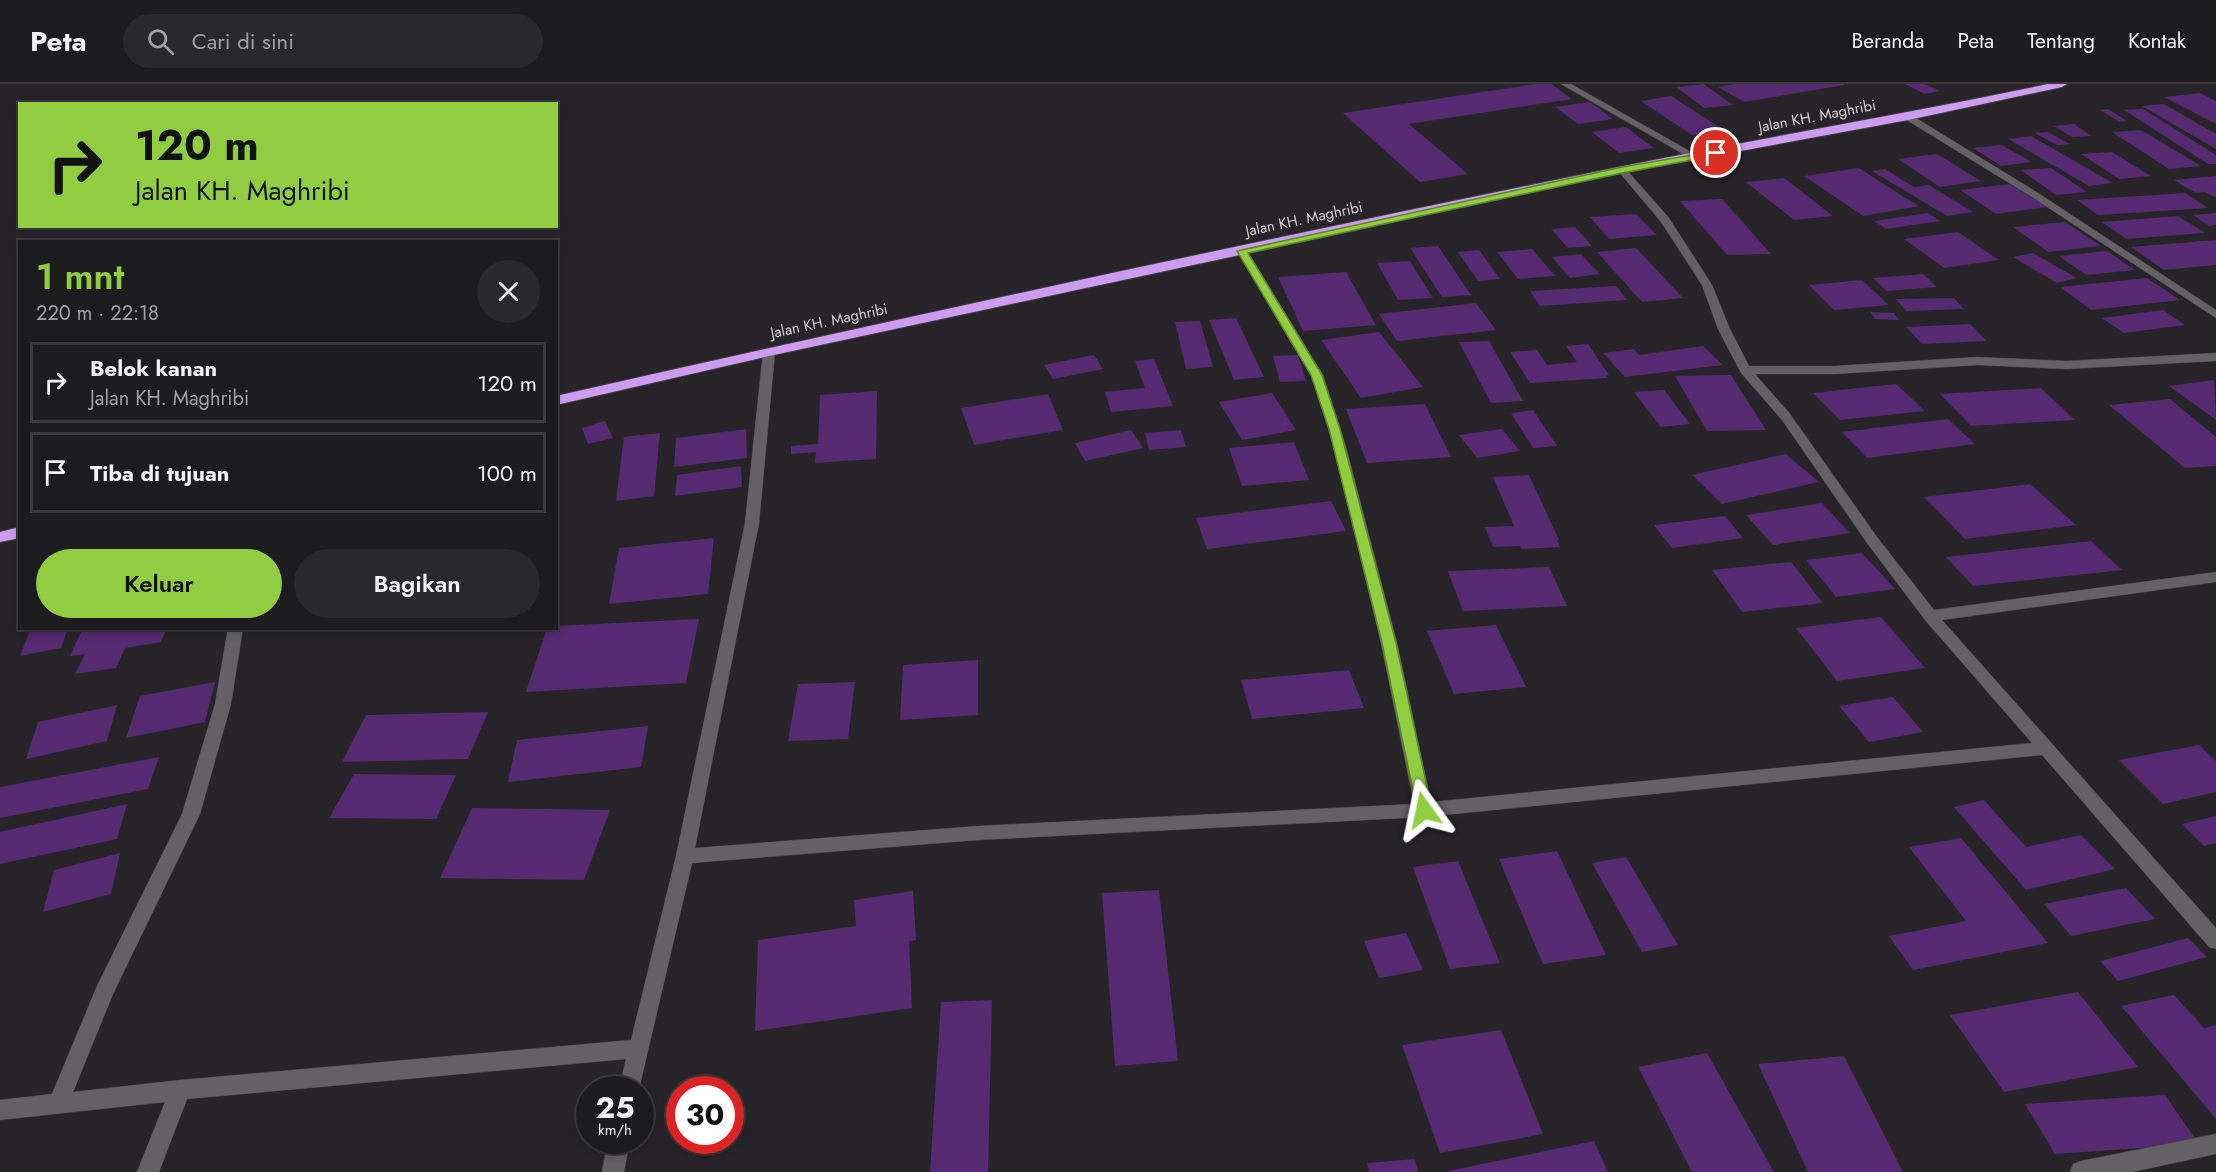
<!DOCTYPE html>
<html lang="id">
<head>
<meta charset="utf-8">
<style>
  body { margin:0; font-family:Jost,sans-serif; background:#29282b; color:#f1f3f6; height:100vh; display:flex; flex-direction:column; font-size:22px; white-space:nowrap }
  * { box-sizing:border-box; margin:0 }
  p { font-size:20px; color:#a0a1a4 }
  .icon { flex:none; width:33px; height:33px; fill:none; stroke:currentColor; stroke-width:2; stroke-linecap:round; stroke-linejoin:round }
  .map { position:relative; flex:1; overflow:hidden }
  .panel { position:absolute; left:18px; top:156px; width:540px; height:390px; display:flex; flex-direction:column; background:#1c1b1e; border-radius:0px; box-shadow:0 3px 9px #0003,0 0 0 2px #3a393c }
  .panel>* { flex:none }
  .top-card { position:absolute; left:18px; top:18px; width:540px; height:126px; border-radius:0px; box-shadow:0 3px 9px #0003,0 0 0 2px #3a393c; background:#91cd40; color:#111; overflow:hidden }
  .speed { position:absolute; left:576px; top:992px; display:flex; gap:12px; font-size:30px; font-weight:700; text-align:center }
  .speed>* { display:grid; place-content:center; width:78px; height:78px; border-radius:50%; background:#1c1b1e; box-shadow:0 3px 9px #0003,0 0 0 2px #3a393c; line-height:1 }
  .speed small { font-size:15px; font-weight:400 }
  .speed .limit { border:9px solid #d22; background:#fff; color:#111 }
  .pin { position:absolute; display:grid; place-items:center; width:51px; height:51px; color:#fff; margin:-26px; border:3px solid #fff; border-radius:50%; box-shadow:0 2px 6px #0007 }
  .me { position:absolute; width:66px; margin:-33px; rotate:348deg; stroke-linejoin:round; filter:drop-shadow(0 0 4px #0008) }
  .turn { display:flex; align-items:center; gap:21px; height:126px; padding:0 18px; font-size:27px }
  .turn .icon { width:78px; height:78px; stroke-width:2.5 }
  .turn b { display:block; font-size:42px; line-height:51px }
  .round { display:grid; place-items:center; flex:none; width:63px; height:63px; border-radius:32px; background:#29282b }
  .headline { display:flex; align-items:center; justify-content:space-between; height:102px; padding:0 18px }
  h1 { font-size:36px; font-weight:600; line-height:45px; color:#91cd40 }
  .cta { display:flex; gap:12px; margin-top:auto; padding:12px 18px }
  .cta a { flex:1; height:69px; border-radius:36px; background:#91cd40; color:#111; font-size:24px; font-weight:600; line-height:69px; text-align:center }
  .cta a+a { background:#29282b; color:#f1f3f6 }
  ul { padding:0; list-style:none }
  li { display:flex; align-items:center; gap:18px; height:81px; margin:0 12px 9px; padding:0 6px; border:3px solid #3a393c; border-radius:0px }
  li div { flex:1 }
  li b { display:block; font-size:22px }
  li em { font-style:normal }
  header { display:flex; align-items:center; gap:36px; box-sizing:border-box; height:84px; padding:0 30px; background:#1c1b1e; border-bottom:2px solid #3a393c }
  header strong { font-size:28px }
  nav { display:flex; gap:33px; margin-inline-start:auto; font-size:21px }
  .search { width:420px; height:54px; background:#29282b; display:flex; align-items:center; gap:15px; box-sizing:border-box; padding:0 21px; border-radius:33px; color:#a0a1a4; font-size:22px }
  .map>svg:first-child { display:block }
  .building { fill:#552a70 }
  .lines { fill:none; stroke-linecap:round; stroke-linejoin:round }
  .street-casing { stroke:#424044; stroke-width:1 }
  .highway-casing { stroke:#424044; stroke-width:2 }
  .street { fill:#646166; fill-rule:evenodd }
  .highway { fill:#cd9cf1; fill-rule:evenodd }
  .route { fill:#91cd40; stroke:#5e852a; stroke-width:1.5 }
  .labels { text-anchor:middle; dominant-baseline:central; stroke-width:4.5; stroke-linejoin:round; paint-order:stroke }
  .far-street-label { font-size:15px; fill:#d2d1d4; stroke:#262428 }
</style>
</head>
<body>
<header>
<strong>Peta</strong>
<div class="search"><svg class="icon" aria-label="search" viewBox="0 0 24 24"><circle cx="10" cy="10" r="6"/><path d="M15 15l6 6"/></svg>Cari di sini</div>
<nav><a>Beranda</a><a>Peta</a><a>Tentang</a><a>Kontak</a></nav>
</header>
<div class="map">
<svg width="2216" height="1088" viewBox="0 0 2216 1088">
  <rect width="100%" height="100%" fill="#262428"/>
  <path class="building" d="M1536,0H1551L1572,15L1409,40L1468,90L1420,98L1343,29Z
    M1704,0L1733,21L1704,24L1676,3Z
    M1735,0H1844V1L1744,18L1718,3Z
    M1905,0H1925L1940,7L1925,10Z
    M2200,9L2216,17V40L2164,13Z
    M1671,12L1724,46L1692,51L1641,17Z
    M1590,18L1613,35L1578,40L1555,23Z
    M2164,20L2216,50V65L2142,22Z
    M2108,25L2127,37L2120,38L2100,26Z
    M2143,25L2216,71V80H2208L2124,26Z
    M2074,40L2091,52L2072,53L2054,42Z
    M1626,43L1654,64L1619,69L1592,48Z
    M2141,46L2201,82L2169,85L2112,48Z
    M2048,48L2070,60L2057,61L2035,49Z
    M2031,52L2113,99L2089,102L2008,55Z
    M2002,61L2031,78L2001,82L1973,64Z
    M2112,68L2151,92L2119,95L2081,70Z
    M1937,70L1981,97L1940,103L1898,75Z
    M1859,84L1896,108L1919,122L1863,132L1804,92Z
    M2051,84L2087,108L2056,111L2021,86Z
    M1885,85L1914,103L1929,101L1973,128L1947,132L1872,87Z
    M2216,92V114L2205,108L2196,109L2174,96Z
    M1784,94L1833,132L1794,136L1746,98Z
    M2010,100L2047,123L1996,130L1960,106Z
    M2185,109L2208,124L2098,131L2077,116Z
    M1722,115L1771,170L1727,171L1680,117Z
    M1928,129L1940,137L1886,145L1874,137Z
    M2216,129V141L2209,142L2193,131Z
    M1636,130L1657,151L1609,155L1590,133Z
    M2178,132L2205,149L2126,155L2102,138Z
    M2065,138L2101,162L2048,168L2013,143Z
    M1575,143L1592,162L1568,164L1551,145Z
    M1958,148L1999,176L1944,184L1904,155Z
    M2216,156V181L2164,186L2131,163Z
    M1438,162L1471,211L1442,213L1410,164Z
    M1636,164L1683,214L1642,218L1597,168Z
    M1532,165L1555,192L1518,195L1497,168Z
    M1479,166L1500,195L1478,197L1458,168Z
    M2107,167L2135,186L2086,191L2059,172Z
    M2033,169L2077,194L2057,199L2013,173Z
    M1581,170L1600,190L1570,194L1552,173Z
    M1410,177L1433,214L1398,216L1377,179Z
    M1346,188L1376,241L1303,247L1278,193Z
    M1923,190L1937,203L1886,207L1873,194Z
    M2147,194L2180,216L2091,226L2060,203Z
    M1862,196L1889,221L1834,226L1809,201Z
    M1616,202L1627,216L1540,222L1530,207Z
    M1954,214L1964,225L1906,227L1896,215Z
    M1476,219L1496,246L1397,257L1379,230Z
    M2163,226L2185,241L2124,249L2102,234Z
    M1870,228L1894,229L1899,236L1875,235Z
    M1236,234L1264,293L1234,296L1209,236Z
    M1200,237L1213,283L1186,285L1175,238Z
    M1970,240L1987,257L1922,260L1906,243Z
    M1379,248L1423,303L1361,314L1321,256Z
    M1489,257L1523,317L1491,319L1459,258Z
    M1588,260L1609,291H1606L1608,294L1530,299L1510,268L1537,266L1547,281L1577,278L1566,262Z
    M1703,262L1723,281L1625,293L1603,269L1634,265L1639,271Z
    M1094,271L1103,285L1053,295L1044,281Z
    M1298,271L1306,297L1280,298L1273,272Z
    M1154,275L1173,322L1111,328L1105,308L1145,304L1135,277Z
    M1731,291L1766,346L1707,347L1675,292Z
    M2214,296L2216,336L2169,302Z
    M1896,300L1925,327L1840,336L1813,309Z
    M2041,304L2075,336L1971,342L1940,310Z
    M1664,306L1690,340L1661,343L1634,308Z
    M877,307L876,375L815,379L816,368L791,370V362L818,360L820,311Z
    M1272,309L1296,346L1242,356L1219,318Z
    M1048,310L1063,346L974,361L961,324Z
    M2170,315L2216,353V382L2185,384L2109,321Z
    M1425,320L1451,373L1367,379L1346,325Z
    M1533,326L1557,362L1533,364L1511,329Z
    M1948,335L1975,360L1867,374L1842,348Z
    M605,337L613,354L588,360L582,344Z
    M746,345L747,374L674,383L676,354Z
    M1502,345L1520,367L1477,374L1459,351Z
    M1131,346L1143,364L1085,377L1075,359Z
    M1181,346L1186,363L1149,366L1145,349Z
    M660,349L654,412L616,417L624,353Z
    M1294,358L1309,396L1242,402L1229,364Z
    M1786,370L1819,398L1722,420L1692,391Z
    M741,382L742,403L675,412L677,391Z
    M1529,391L1559,456H1557L1560,463L1522,465L1520,462L1493,463L1485,443L1514,442L1493,393Z
    M2030,400L2076,441L1965,455L1924,413Z
    M1331,417L1346,447L1207,465L1196,434Z
    M1822,419L1850,449L1773,461L1746,431Z
    M1725,432L1743,454L1672,464L1654,441Z
    M714,454L708,510L609,520L619,464Z
    M2091,457L2122,486L1973,502L1946,473Z
    M1862,469L1895,505L1836,513L1806,476Z
    M1791,478L1823,519L1742,528L1712,486Z
    M1549,483L1567,522L1463,527L1448,487Z
    M1881,533L1925,584L1837,597L1796,544Z
    M699,535L686,599L526,608L547,544H556V542Z
    M1496,541L1526,603L1454,610L1427,547Z
    M31,544H68L61,564L20,572Z
    M83,544H167L161,558L125,564L116,584L75,590L85,570L70,572Z
    M978,576V631L900,636L903,581Z
    M1349,586L1364,624L1252,635L1241,596Z
    M215,598L205,638L126,654L140,612Z
    M855,598L848,655L788,657L798,600Z
    M1893,613L1923,648L1869,658L1839,622Z
    M117,621L107,657L26,675L38,638Z
    M488,628L468,675L342,678L366,631Z
    M648,642L641,683L508,698L517,656Z
    M2199,661L2216,677V708L2163,720L2119,676Z
    M159,673L148,705L0,734V703Z
    M354,690L456,691L436,735L329,734Z
    M1984,716L2026,763L2081,751L2115,785L2026,806L1954,723Z
    M127,720L117,755L0,780V748Z
    M472,724L610,726L584,796L440,794Z
    M2216,732V759L2204,762L2182,740Z
    M1961,754L2048,859L1913,886L1889,852L1966,837L1909,763Z
    M1557,767L1606,871L1543,880L1499,775Z
    M120,769L111,810L43,828L54,786Z
    M1626,773L1678,861L1642,868L1592,779Z
    M1458,777L1500,879L1450,885L1413,783Z
    M2126,804L2155,835L2071,852L2044,820Z
    M1159,806L1178,977L1115,982L1102,809Z
    M913,807L916,856L909,857L912,924L755,947L758,856L856,842L854,816Z
    M1406,849L1423,886L1379,894L1364,857Z
    M2188,854L2207,873L2118,897L2100,877Z
    M2078,908L2138,983L2004,1008L1950,931Z
    M2174,911L2204,944L2216,941V1035L2121,922Z
    M992,916L988,1088H930L941,918Z
    M1501,946L1543,1050L1440,1069L1402,961Z
    M1707,969L1774,1088H1692L1638,983Z
    M1844,972L1903,1088H1808L1758,980Z
    M2165,1011L2199,1060L2055,1070L2025,1020Z
    M1594,1057L1608,1088H1449L1448,1087Z
    M1415,1075L1418,1088H1369L1367,1079Z"/>
  <g class="lines">
    <defs>
      <path id="street" d="M1561,0H1571L1700,73L1692,75Z
        M1905,31H1911L2038,109L2216,226V234L2032,113L1905,35Z
        M1619,84H1625L1669,134L1712,201L1730,245L1749,282H1835L1977,273L2066,277L2216,269V277L2066,285L1977,281L1835,290H1755L1790,330L1877,453L1934,526L2216,488V498L1942,536L2216,844V865L2209,863L2042,671L1424,733L978,756L692,779L639,1005H619L626,975L187,1015L159,1088H137L165,1018L0,1036V1016L52,1010L97,902L182,730L215,620L228,544H243L231,620L200,730L113,910L73,1008L180,996L631,956L676,772L745,439L763,268L769,264L775,268L759,439L695,764L978,742L1414,720L1381,559L1334,363L1311,291L1237,167L1242,164L1247,167L1323,291L1346,363L1397,559L1431,718L2032,659L1925,536L1867,459L1782,336L1741,289L1718,245L1702,201L1661,138L1619,88Z
        M2216,1050V1070L2132,1088H2070L2073,1080L2081,1077Z
        M608,1056H630L624,1088H602Z"/>
      <path id="highway" d="M2048,0H2067L2062,3L1908,36L1622,89L769,272L556,321V312C910,232 1264,155 1619,83C1762,54 1905,30 2048,0Z
        M20,443V454L0,458V448Z"/>
    </defs>
    <use href="#street" class="street-casing"/>
    <use href="#highway" class="highway-casing"/>
    <use href="#street" class="street"/>
    <use href="#highway" class="highway"/>
  </g>
  <path class="route" d="M1716,67H1719V71L1622,89L1248,169L1322,291L1340,345L1396,559L1432,726L1429,730L1424,732L1418,730L1382,559L1329,345L1311,291L1237,167L1622,83Z"/>
  <g class="labels">
    <g class="far-street-label">
      <text transform="translate(1817 32) rotate(-11)">Jalan KH. Maghribi</text>
      <text transform="translate(1304 135) rotate(-12)">Jalan KH. Maghribi</text>
      <text transform="translate(829 237) rotate(-12)">Jalan KH. Maghribi</text>
    </g>
  </g>
</svg>
<div class="speed"><div>25<small>km/h</small></div><div class="limit">30</div></div>
<div class="pin" style="left:1716px;top:69px;background:#d93025"><svg class="icon" aria-label="arrive" viewBox="0 0 24 24"><path d="M6 21V4h12l-3 4 3 4H6"/></svg></div>
<svg class="me" style="left:1424px;top:726px" viewBox="-20 -20 40 40"><path d="M0-17L14 15 0 8-14 15z" fill="#91cd40" stroke="#fff" stroke-width="4"/></svg>
<div class="top-card">
<div class="turn"><svg class="icon" aria-label="right" viewBox="0 0 24 24"><path d="M7 20v-9h11M14 6l5 5-5 5"/></svg><div><b>120 m</b>Jalan KH. Maghribi</div></div>
</div>
<section class="panel">
<div class="headline"><div><h1>1 mnt</h1><p>220 m · 22:18</p></div><a class="round"><svg class="icon" aria-label="close" viewBox="0 0 24 24"><path d="M6 6l12 12M18 6L6 18"/></svg></a></div>
<ul>
<li><svg class="icon" aria-label="right" viewBox="0 0 24 24"><path d="M7 20v-9h11M14 6l5 5-5 5"/></svg><div><b>Belok kanan</b><p>Jalan KH. Maghribi</p></div><em>120 m</em></li>
<li><svg class="icon" aria-label="arrive" viewBox="0 0 24 24"><path d="M6 21V4h12l-3 4 3 4H6"/></svg><div><b>Tiba di tujuan</b></div><em>100 m</em></li>
</ul>
<div class="cta"><a>Keluar</a><a>Bagikan</a></div>
</section>
</div>
</body>
</html>
